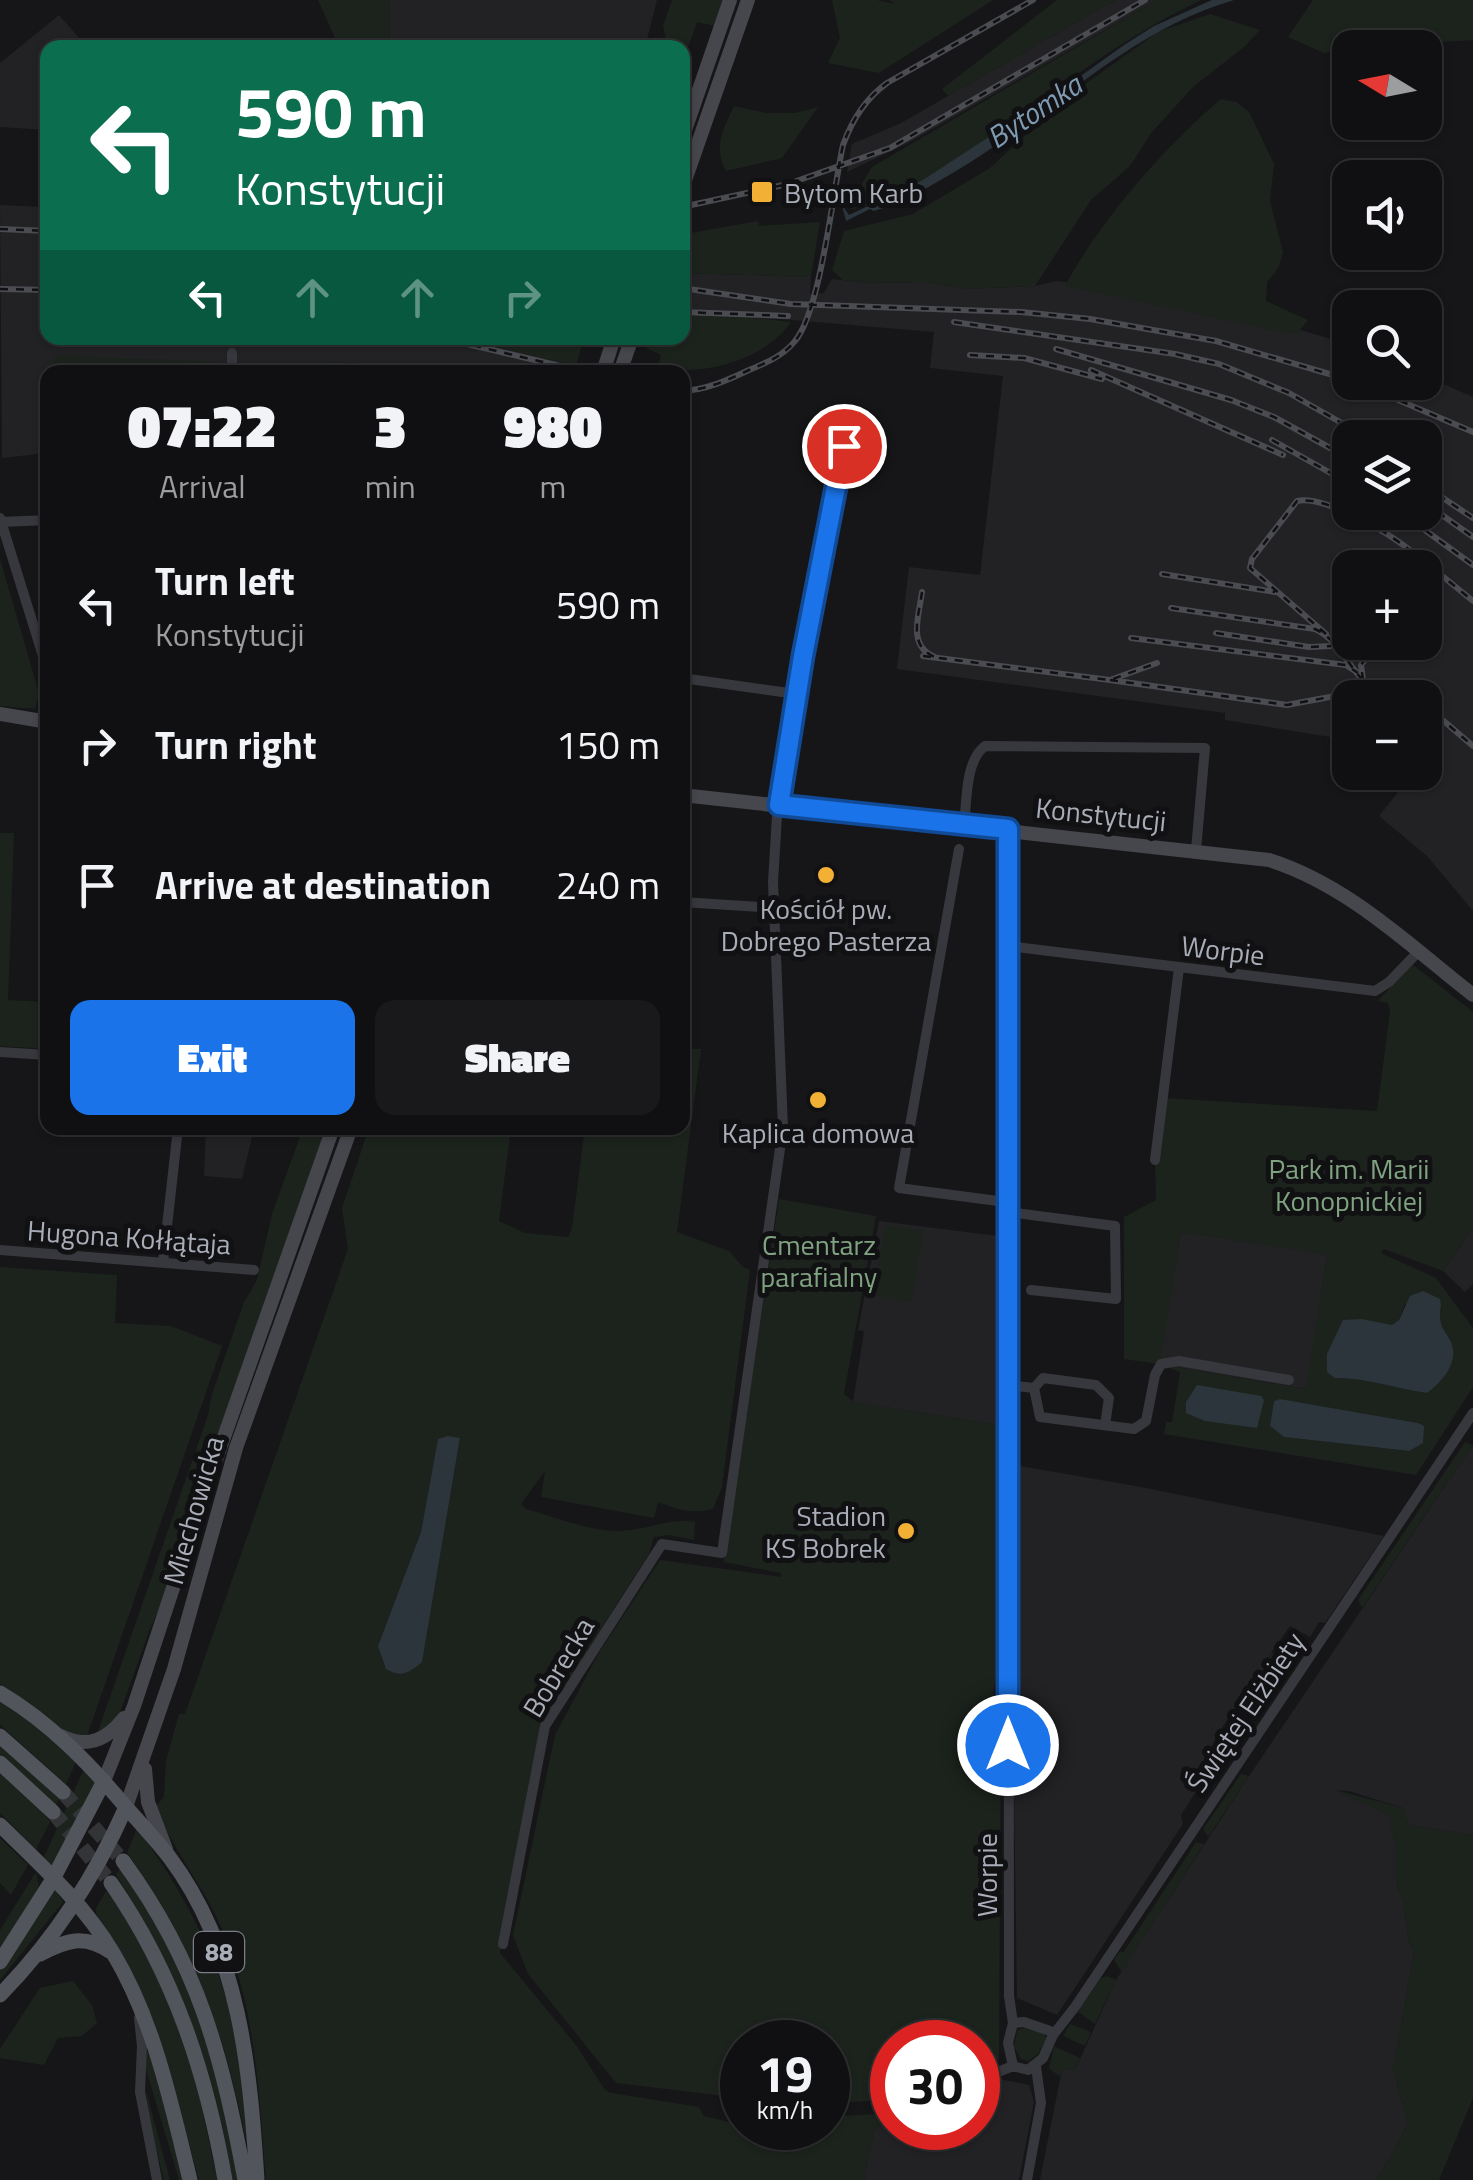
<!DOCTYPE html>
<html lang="en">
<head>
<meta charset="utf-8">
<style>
  body { margin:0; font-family:"Titillium Web",sans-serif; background:#19191b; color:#f1f3f6; height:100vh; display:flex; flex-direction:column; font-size:38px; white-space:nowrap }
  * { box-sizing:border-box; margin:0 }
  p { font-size:32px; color:#9c9d9f }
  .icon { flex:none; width:55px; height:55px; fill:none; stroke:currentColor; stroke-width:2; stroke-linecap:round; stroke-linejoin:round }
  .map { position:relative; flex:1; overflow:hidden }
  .details { position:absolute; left:40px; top:365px; width:650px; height:770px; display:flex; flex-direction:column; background:#101012; border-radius:20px; box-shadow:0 2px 8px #0004,0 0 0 2px #303032 }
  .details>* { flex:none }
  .guide { position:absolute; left:40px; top:40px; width:650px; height:305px; border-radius:20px; box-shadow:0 2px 8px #0004,0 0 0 2px #303032; background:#0b6e4f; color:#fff; overflow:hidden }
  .needle { width:65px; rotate:280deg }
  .tools { position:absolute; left:1332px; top:30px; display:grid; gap:20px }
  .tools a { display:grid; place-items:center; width:110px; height:110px; border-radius:20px; background:#101012; box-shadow:0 2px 8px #0004,0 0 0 2px #303032; font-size:50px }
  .speed { position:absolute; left:720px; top:2020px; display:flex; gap:20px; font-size:50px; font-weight:700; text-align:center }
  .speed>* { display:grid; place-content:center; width:130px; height:130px; border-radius:50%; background:#101012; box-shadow:0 2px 8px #0004,0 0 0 2px #303032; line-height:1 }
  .speed small { font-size:25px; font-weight:400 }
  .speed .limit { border:15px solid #d22; background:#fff; color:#111 }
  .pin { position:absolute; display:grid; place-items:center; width:85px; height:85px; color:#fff; margin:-42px; border:5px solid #fff; border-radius:50%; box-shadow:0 2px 10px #0007 }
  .me { position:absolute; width:110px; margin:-55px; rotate:0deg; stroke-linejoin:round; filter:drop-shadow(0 0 8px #0008) }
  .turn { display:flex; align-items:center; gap:35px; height:210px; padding:0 30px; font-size:45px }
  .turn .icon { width:130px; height:130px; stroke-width:2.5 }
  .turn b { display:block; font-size:70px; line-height:85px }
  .lanes { display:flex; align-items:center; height:95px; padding:0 30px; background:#0003; justify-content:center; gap:50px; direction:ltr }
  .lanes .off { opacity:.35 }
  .eta { display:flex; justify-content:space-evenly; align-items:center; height:170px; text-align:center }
  .eta b { font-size:60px; font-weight:800; line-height:70px }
  .action { display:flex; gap:20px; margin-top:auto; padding:20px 30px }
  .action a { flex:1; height:115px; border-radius:20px; background:#1a73e8; color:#fff; font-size:40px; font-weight:800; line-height:115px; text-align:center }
  .action a+a { background:#19191b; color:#f1f3f6 }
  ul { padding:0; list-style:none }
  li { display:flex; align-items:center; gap:30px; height:140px; padding:0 30px }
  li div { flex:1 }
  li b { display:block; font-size:38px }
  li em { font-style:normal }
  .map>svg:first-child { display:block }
  .built { fill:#222225; fill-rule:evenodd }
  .green { fill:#1c231d; fill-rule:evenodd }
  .water { fill:#2c353c }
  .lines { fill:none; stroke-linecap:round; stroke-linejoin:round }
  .primary-tunnel { stroke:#333438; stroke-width:15; stroke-dasharray:15 8; stroke-linecap:butt }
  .street { stroke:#37383d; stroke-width:10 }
  .secondary { stroke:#45474d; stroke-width:14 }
  .primary { stroke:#53555c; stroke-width:15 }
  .rail-casing { stroke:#4a4c52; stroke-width:6 }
  .rail { stroke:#111113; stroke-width:2.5; stroke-dasharray:8; stroke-linecap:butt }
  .route-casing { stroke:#114b97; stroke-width:25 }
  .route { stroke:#1a73e8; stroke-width:18 }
  .poi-dot { fill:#f2b134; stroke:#111113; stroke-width:4 }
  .labels { text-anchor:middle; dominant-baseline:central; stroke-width:10; stroke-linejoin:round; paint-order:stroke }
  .shield { fill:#111113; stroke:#7b7e86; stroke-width:2.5 }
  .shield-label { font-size:25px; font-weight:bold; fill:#a8adb8 }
  .poi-label { font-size:28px; fill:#a8adb8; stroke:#111113 }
  .street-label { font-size:28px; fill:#a8adb8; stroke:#111113 }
  .park-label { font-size:28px; fill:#7fa381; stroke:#111113 }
  .water-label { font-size:30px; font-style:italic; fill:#7f9bb3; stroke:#111113 }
</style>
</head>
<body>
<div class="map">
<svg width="1473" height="2180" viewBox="0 0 1473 2180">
  <rect width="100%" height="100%" fill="#161618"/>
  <path class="built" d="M390,0H657L645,47L389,48Z
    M1115,0H1157L910,142L847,172L852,144L901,123Z
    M59,15L87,47L48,48L47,130L0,127V63Z
    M0,205L47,207L48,338H460L576,366L574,372H48L47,453L2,458Z
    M683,273L811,277L810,294L824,293L832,279L869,283L924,282L965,289L1035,286L1057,281L1128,290L1239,311L1350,345V382H1425V376L1473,397V911L1427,856L1379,816L1399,791L1386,781L1378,790L1360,775L1425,772V698H1350L1349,740L1225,720V713L897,669L909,567L980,575L1003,376L930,368L934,332L683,311ZM1350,438H1425V512H1350ZM1350,568H1425V642H1350Z
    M206,1128H254L242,1179L204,1176Z
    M879,1221L998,1236L1000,1425L853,1402L864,1331L858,1330Z
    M1473,1228V1284L1465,1292L1443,1271Z
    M1181,1232L1327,1254L1307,1389L1159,1364Z
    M1473,1445V1835L1409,1825L1405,1818L1406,1809L1349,1791L1336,1790L1389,1815L1396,1846V1883L1403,1901L1409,1942L1414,1951L1393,2070L1408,2124L1377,2180H1040L1062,2070L1076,2068L1116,1980L1249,1776Z
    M1015,1465L1141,1487L1384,1536L1325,1623L1319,1622L1310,1637L1290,1626L1269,1656L1277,1662L1250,1702L1242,1697L1214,1740L1228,1748L1244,1725L1249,1729L1231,1757L1214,1763L1181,1815L1183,1824L1057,2015L1017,1998L1014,1787Z
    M999,2079L1029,2085L1034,2102L1019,2180H864L874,2130L892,2116V2128H978V2085Z"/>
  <path class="green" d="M318,0H390L389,47H339Z
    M672,0H724L715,26L697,22L686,53H683L682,48L668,47L663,26Z
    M832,0H877L895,4L889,0H993L879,73L828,63L840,38Z
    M1057,0H1115L948,96L942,89Z
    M1157,0H1201C1140,29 1086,67 1031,107C981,143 913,201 851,209L855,195L872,167Z
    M1313,0H1473V40L1350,48L1324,53L1288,37Z
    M1210,14L1260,30L1244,47L1194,86L1152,132L1130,166L1091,200L1035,286L965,289L924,282L869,283L843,280L832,270L844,231L913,214L990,168L1067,97L1158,32Z
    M1221,99L1236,102L1249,112L1274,164L1270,201L1283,252L1279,267L1267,282L1266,301L1308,320L1296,335L1065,286C1099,222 1165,146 1221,99Z
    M734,106L766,113H795L818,107L782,158L726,171C713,146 723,130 734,106Z
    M758,221L759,226L820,222L811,277L683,273L685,234Z
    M683,311H691L791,322C764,361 702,377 658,367L661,355L645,347L648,338H682Z
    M460,338H584L576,366Z
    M55,355L219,362V372H54Z
    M326,361L363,363V372H325Z
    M0,559L39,693L35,709L0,706Z
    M0,833H14L8,1000L47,1002V1049L0,1046Z
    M1412,964L1473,1012V1228L1443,1271L1384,1249L1381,1253L1436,1278L1473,1328V1387L1416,1475L1164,1434L1166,1422H1172L1180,1372L1159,1364L1124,1359V1217L1156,1200L1155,1160L1163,1098L1377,1111L1390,1012L1388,1003L1378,1001ZM1181,1232L1327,1255L1306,1389L1160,1364ZM1405,1304L1442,1308C1438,1322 1443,1330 1451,1340C1450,1364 1447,1379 1427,1393C1398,1389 1362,1377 1335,1378L1362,1319L1392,1325L1399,1320ZM1280,1399L1418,1423L1408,1451L1284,1437L1270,1426L1274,1401Z
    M683,1049H701L677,1232L729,1251L743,1267L750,1270L722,1487L713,1509C691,1514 678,1510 658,1502L654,1518L541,1497L545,1471L521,1504L526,1509C555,1517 588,1531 618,1531C646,1531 669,1517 695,1522L694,1540L670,1535L654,1537L649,1554L591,1644L540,1733L500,1953L576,2045L605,2090L612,2093L699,2107L704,2116L733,2123L742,2118V2128H828V2117L892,2113V2116L874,2130L864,2180H266C259,2095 256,2009 222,1929C204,1886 172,1850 156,1806L164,1797L166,1761L179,1714H185L348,1249L342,1208L369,1128H511L499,1221L525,1233L568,1237L572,1228L585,1128H682ZM460,1439L422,1661L378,1646L421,1532L438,1440Z
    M303,1128H328L170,1586L150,1629L119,1715L96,1737L208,1415L211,1397L244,1302L257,1280L272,1214Z
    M779,1199L876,1216L844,1394L854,1402L1000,1425L1002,1639L990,1714L1001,1716L999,2059L978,2067V2042H892V2100L828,2103V2042H742V2098L616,2083L528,1974L513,1935L555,1735L600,1651L660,1560L781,1577V1573L724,1562Z
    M885,1225L923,1231L912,1302L873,1295Z
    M0,1267L117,1275L115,1323L171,1326L222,1346L86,1739L67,1736L57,1724L0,1684Z
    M1465,1442L1473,1445L1362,1608L1358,1600Z
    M1272,1653L1293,1666L1255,1721L1235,1707L1241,1697L1250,1702L1277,1662L1269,1656Z
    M0,1699L77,1760L66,1784L0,1725Z
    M0,1744L60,1797L55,1807L0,1754Z
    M85,1767L97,1781L52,1866L43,1859Z
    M0,1772L42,1811L50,1822L36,1849L0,1813Z
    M1241,1774L1249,1776L1208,1837L1203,1829Z
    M1332,1789L1407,1809L1405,1818L1409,1825L1473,1835V2098L1439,2180H1377L1408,2124L1393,2070L1414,1951L1409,1942L1403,1901L1396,1883V1846L1389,1816Z
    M137,1828C187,1896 227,1973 240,2058C244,2088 245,2119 248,2150C226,2037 195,1946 127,1853Z
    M0,1838L28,1865L11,1895L0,1883Z
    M1196,1842L1204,1844L1122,1972L1114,1960L1120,1951L1123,1953Z
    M120,1868C144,1905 168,1943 186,1984C213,2046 225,2114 239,2180H232C216,2068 176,1970 116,1875Z
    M36,1872L39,1887L0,1952V1930Z
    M55,1889L63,1902L0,1980V1970Z
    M106,1891L117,1903L165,1990L197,2083L217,2180H199C172,2083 154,1998 96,1913V1908Z
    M1107,1976L1116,1980L1095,2024L1078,2012L1101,1978Z
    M73,1981L92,2005L97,2023L82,2036L58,2038L44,2065L0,2058V2049L40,1988Z
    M1070,2024L1091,2032L1085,2046L1063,2036Z
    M1025,2027L1043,2033L1047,2038L1038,2054L1028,2061L1021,2059L1014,2047L1017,2031Z
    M1054,2046L1080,2058L1076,2068L1062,2070L1060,2077L1049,2068Z
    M145,2050L150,2053L183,2180H179L145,2066Z
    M145,2087L170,2180H164L151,2130Z"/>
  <path class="water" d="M1212,0H1234C1127,31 1050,115 956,171C930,186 903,203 874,211L870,209L846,221L842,205L849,215L923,180L1064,88L1124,45L1154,26Z
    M1423,1291L1440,1299C1442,1308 1439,1314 1441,1323C1443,1332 1450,1336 1452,1345C1458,1364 1441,1383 1427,1393C1397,1389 1363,1377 1335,1378L1327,1372V1354L1343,1320L1362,1319L1392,1325L1399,1320L1410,1296Z
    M1197,1385L1261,1396L1264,1400L1257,1428L1205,1421L1186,1413V1402Z
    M1280,1399L1418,1423L1424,1426L1423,1443L1409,1451L1284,1437L1270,1426L1274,1401Z
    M448,1436L460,1438L422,1662C409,1673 401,1678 386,1669L378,1646L421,1532L438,1439Z"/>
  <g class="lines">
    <path class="primary-tunnel" d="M63,1792L123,1861
      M53,1812L111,1883"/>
    <path class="street" d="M232,353V372
      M0,518L48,672
      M1,522L48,520
      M682,678L796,694
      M964,825C967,801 965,761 985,746L1205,748L1196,850
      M1008,829L1009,1996L1013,2023
      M959,849L899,1188L998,1201L1008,1212L1115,1226L1116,1299L1031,1290
      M682,902L774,908
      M1008,946L1375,991L1389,982L1418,952
      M0,1052L48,1055
      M1155,1160L1179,968
      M0,1250L254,1270
      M163,1262L178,1128
      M1007,1385L1034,1388L1040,1417L1134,1429L1146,1421L1155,1375L1161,1364L1179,1361L1289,1380
      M1034,1388L1043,1378L1096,1385L1109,1398L1105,1425
      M503,1944L545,1726L662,1544L722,1553L783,1128L773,882L777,816L803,656L851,411
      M139,2018L142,2046L140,2092L157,2180
      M1024,2022L1050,2031L1053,2035L1043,2058L1028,2070L1013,2066L1008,2043L1013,2023Z
      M1053,2035L1075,2007L1473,1413
      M978,2080L1013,2066
      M1027,2180L1041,2103L1036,2067"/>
    <path class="secondary" d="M682,139L730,0
      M682,189L748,0
      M603,372L614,338
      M620,372L632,338
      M0,714L48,722
      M682,795L1269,860C1348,885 1409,945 1473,995
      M61,1736C87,1749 107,1740 124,1718
      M145,1769L148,1802L166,1849
      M104,1781L134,1706L206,1488L333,1128
      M126,1807L174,1669L236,1448L351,1128"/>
    <path class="primary" d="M0,1693C49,1722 89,1763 125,1806C140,1823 156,1840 170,1858C240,1952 250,2068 257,2180
      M0,1736L63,1792
      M0,1763L53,1812
      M0,1825C40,1864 84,1904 113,1953C154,2021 171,2103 190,2180
      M123,1861C199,1965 222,2056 245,2180
      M111,1883C174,1974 206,2072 225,2180
      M40,1954C67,1940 84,1934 111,1952
      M0,1962L53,1879L104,1781
      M0,1995C54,1940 95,1877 126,1807"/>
    <defs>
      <path id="rail" d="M682,207L788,184L890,148L1145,0
        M0,229L48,231
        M682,288L791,304L1021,312L1090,319L1216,341L1350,380
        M0,289L48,290
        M682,312L788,316
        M954,322L1175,354L1219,364L1289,393L1368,438
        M442,338L585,372
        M1056,349L1231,400L1274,417L1350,459
        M970,355L1024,358L1102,379
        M1091,370L1283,455
        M1356,382L1473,432
        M682,391C706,390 728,380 749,370C766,363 783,356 795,341C821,310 833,190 843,145C852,120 865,99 887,83L1033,0
        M1272,440L1350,484
        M1425,486L1473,518
        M1425,503L1473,537
        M1400,512L1473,565
        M1424,561L1473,601
        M1162,574L1275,592
        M922,592C919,616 907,646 935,657
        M1171,608L1315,629C1344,642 1353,682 1379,691
        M1216,633L1309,647L1331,646
        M1326,634L1250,568L1252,559L1297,501C1329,494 1413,545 1432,571L1431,582L1425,590
        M1131,638L1346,665L1358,673
        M923,656L1110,680L1157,663
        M1110,680L1287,705L1367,690L1412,698
        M1363,680L1361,665L1379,642
        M1425,705L1473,746"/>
    </defs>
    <use href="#rail" class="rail-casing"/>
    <use href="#rail" class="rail"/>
  </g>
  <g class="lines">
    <defs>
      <path id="route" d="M844,446L803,656L779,805L1008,829V1745"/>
    </defs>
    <use href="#route" class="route-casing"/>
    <use href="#route" class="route"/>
  </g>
  <g class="poi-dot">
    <rect x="750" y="180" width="24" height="24" rx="5"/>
    <circle cx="826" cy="875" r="10"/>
    <circle cx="818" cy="1100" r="10"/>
    <circle cx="906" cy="1531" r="10"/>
  </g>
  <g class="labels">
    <rect class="shield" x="194" y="1932" width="50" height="40" rx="8"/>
    <g class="shield-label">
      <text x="219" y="1952">88</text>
    </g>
    <g class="poi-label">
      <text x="784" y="192" text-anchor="start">Bytom Karb</text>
      <text x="826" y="908">Kościół pw.<tspan x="826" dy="32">Dobrego Pasterza</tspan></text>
      <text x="818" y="1132">Kaplica domowa</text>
      <text x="886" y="1515" text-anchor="end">Stadion<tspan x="886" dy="32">KS Bobrek</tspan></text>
    </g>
    <g class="street-label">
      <text transform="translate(1101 814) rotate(6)">Konstytucji</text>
      <text transform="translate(1223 950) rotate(7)">Worpie</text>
      <text transform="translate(129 1237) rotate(4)">Hugona Kołłątaja</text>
      <text transform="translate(193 1510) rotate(-74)">Miechowicka</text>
      <text transform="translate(558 1667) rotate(-59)">Bobrecka</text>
      <text transform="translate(1245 1712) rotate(-56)">Świętej Elżbiety</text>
      <text transform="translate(986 1875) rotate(-90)">Worpie</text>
    </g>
    <g class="park-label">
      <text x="1349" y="1168">Park im. Marii<tspan x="1349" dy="32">Konopnickiej</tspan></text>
      <text x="819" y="1244">Cmentarz<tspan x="819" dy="32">parafialny</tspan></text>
    </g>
    <g class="water-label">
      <text transform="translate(1034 111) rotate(-34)">Bytomka</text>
    </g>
  </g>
</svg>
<div class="tools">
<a><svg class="needle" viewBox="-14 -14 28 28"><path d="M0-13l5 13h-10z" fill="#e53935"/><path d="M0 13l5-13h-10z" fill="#9c9d9f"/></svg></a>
<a><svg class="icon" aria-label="sound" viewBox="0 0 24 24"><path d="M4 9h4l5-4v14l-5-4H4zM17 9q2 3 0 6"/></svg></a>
<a><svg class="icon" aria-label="search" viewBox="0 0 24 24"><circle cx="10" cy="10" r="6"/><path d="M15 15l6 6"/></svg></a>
<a><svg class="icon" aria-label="layers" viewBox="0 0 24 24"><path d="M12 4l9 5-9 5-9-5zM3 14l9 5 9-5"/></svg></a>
<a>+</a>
<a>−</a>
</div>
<div class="speed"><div>19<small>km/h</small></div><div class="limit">30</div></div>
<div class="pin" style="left:844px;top:446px;background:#d93025"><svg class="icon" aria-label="arrive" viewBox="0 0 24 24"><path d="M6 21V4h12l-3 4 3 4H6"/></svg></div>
<svg class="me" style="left:1008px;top:1745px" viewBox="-20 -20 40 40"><circle r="17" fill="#1a73e8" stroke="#fff" stroke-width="3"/><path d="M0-11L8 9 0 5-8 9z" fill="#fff"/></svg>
<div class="guide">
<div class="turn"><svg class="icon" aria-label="left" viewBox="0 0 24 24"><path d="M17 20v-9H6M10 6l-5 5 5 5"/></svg><div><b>590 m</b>Konstytucji</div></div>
<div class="lanes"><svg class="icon" aria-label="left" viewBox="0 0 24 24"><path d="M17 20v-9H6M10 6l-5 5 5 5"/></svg><svg class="icon off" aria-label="ahead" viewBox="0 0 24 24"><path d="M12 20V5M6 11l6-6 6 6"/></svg><svg class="icon off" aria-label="ahead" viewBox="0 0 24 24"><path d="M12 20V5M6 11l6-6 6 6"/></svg><svg class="icon off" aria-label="right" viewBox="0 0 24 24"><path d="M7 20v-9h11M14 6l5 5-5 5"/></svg></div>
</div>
<section class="details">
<div class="eta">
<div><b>07:22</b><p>Arrival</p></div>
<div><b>3</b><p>min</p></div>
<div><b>980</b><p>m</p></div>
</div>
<ul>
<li><svg class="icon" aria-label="left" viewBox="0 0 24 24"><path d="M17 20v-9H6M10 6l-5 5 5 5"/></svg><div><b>Turn left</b><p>Konstytucji</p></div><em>590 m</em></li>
<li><svg class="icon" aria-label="right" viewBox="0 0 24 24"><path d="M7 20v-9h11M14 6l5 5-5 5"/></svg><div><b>Turn right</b></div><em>150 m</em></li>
<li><svg class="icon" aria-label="arrive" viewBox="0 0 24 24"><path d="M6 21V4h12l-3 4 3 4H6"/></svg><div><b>Arrive at destination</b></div><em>240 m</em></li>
</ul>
<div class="action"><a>Exit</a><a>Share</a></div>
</section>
</div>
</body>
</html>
